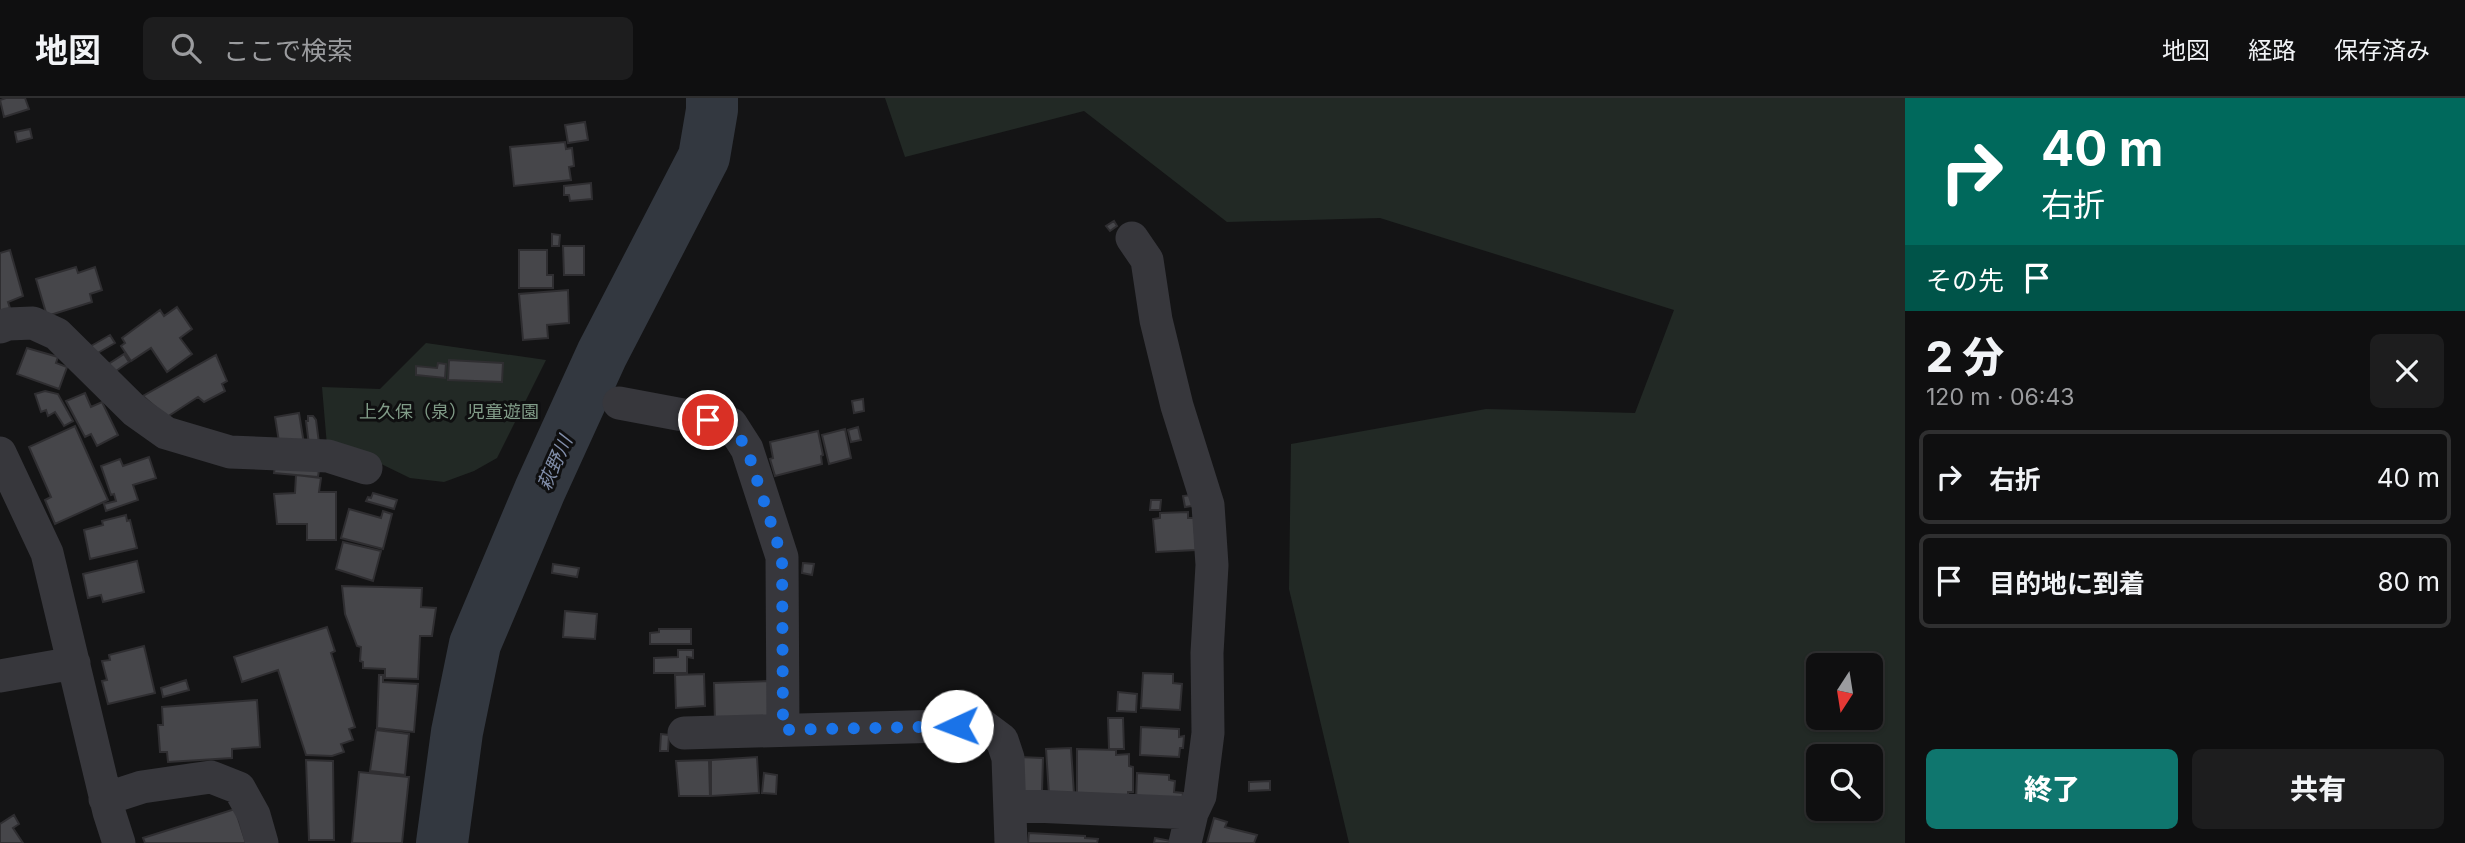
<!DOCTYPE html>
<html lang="ja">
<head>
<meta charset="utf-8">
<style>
  body { margin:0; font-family:Inter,"Noto Sans JP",sans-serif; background:#1d1d1e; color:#f1f3f6; height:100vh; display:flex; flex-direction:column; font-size:26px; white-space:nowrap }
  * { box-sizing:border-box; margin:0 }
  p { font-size:23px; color:#9b9c9f }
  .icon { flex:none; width:38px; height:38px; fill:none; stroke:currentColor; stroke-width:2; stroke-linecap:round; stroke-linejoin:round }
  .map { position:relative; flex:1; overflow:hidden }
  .panel { display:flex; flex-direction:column; background:#0f0f10; width:560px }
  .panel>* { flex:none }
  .top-card { background:#00695c; color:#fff; overflow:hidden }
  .needle { width:46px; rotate:192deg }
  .controls { position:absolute; left:1806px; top:555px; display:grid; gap:14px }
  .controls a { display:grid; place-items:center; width:77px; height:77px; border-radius:10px; background:#0f0f10; box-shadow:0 2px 5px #0004,0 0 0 2px #2f2f30; font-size:35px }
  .pin { position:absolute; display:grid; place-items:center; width:60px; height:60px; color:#fff; margin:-30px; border:4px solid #fff; border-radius:50%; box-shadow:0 2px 7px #0007 }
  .me { position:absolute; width:77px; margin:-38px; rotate:268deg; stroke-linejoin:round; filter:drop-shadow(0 0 5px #0008) }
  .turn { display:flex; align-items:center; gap:24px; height:147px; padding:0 21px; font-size:32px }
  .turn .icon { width:91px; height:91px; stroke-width:2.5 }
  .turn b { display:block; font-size:49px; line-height:60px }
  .then { display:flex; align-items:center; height:66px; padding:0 21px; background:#0003; gap:14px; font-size:26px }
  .round { display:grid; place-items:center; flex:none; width:74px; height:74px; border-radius:10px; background:#1d1d1e }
  .summary { display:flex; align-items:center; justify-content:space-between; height:119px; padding:0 21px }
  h1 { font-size:42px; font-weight:800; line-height:52px }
  .action { display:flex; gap:14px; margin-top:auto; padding:14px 21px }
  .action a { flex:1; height:80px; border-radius:10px; background:#0f766e; color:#fff; font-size:28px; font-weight:800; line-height:80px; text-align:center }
  .action a+a { background:#1d1d1e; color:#f1f3f6 }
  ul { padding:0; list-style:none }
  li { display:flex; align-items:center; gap:21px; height:94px; margin:0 14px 10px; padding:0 7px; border:4px solid #2f2f30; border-radius:10px }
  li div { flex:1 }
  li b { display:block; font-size:26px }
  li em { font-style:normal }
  header { display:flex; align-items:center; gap:42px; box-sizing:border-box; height:98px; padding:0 35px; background:#0f0f10; border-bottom:2px solid #2f2f30 }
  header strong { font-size:33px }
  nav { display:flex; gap:38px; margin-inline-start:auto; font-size:24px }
  .search { width:490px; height:63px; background:#1d1d1e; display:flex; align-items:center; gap:18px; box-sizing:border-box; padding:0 24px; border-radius:10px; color:#9b9c9f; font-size:26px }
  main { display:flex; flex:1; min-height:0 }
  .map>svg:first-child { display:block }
  .green { fill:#222925; fill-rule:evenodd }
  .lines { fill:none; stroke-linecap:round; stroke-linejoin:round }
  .river { stroke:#333840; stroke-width:52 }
  .building { fill:#46464a; stroke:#2f2e31; stroke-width:2 }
  .minor { stroke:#37373c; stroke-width:33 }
  .route { stroke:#1a73e8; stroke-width:12; stroke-dasharray:0 21.6 }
  .labels { text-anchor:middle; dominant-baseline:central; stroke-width:6; stroke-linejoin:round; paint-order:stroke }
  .park-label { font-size:18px; fill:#819c88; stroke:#0f0f10 }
  .water-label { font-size:19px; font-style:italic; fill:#828fab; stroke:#0f0f10 }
</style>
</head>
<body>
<header>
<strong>地図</strong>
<div class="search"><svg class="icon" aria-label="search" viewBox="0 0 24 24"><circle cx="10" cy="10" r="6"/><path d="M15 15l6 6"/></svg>ここで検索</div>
<nav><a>地図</a><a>経路</a><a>保存済み</a></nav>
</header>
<main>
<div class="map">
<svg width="1905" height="745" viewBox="0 0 1905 745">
  <rect width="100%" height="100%" fill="#141415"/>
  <path class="green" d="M885,0H1905V745H1349L1289,491L1291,346L1486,311L1635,315L1674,212L1380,120L1227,124L1084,13L905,59ZM1818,567H1871V620H1818ZM1818,658H1871V710H1818Z
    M426,245L546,262L497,360L474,373L444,384L410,380L369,360L327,348L322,289L380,291Z"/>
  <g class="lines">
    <path class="river" d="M442,745L457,634L475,546L540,392L602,256L704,59L712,12V0"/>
  </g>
  <path class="building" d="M6,0H25L29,11L4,19L0,2Z
    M585,24L588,42L568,45L565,27Z
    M30,31L32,40L17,44L15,34Z
    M565,44L566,51L572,50L574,68L569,69L571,82L514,88L510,49Z
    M591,85L592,101L570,103L569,97H564V88Z
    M1114,123L1117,128L1110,133L1106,128Z
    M552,136L560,137L559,148H552Z
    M563,148H584V177H564Z
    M10,152L23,198L8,204L10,210L0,213V155Z
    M519,152H547V177H553V190H519Z
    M76,169L78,175L95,169L102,192L90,196L92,204L47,218L36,181Z
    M568,192L569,225L547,227L548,240L523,242L519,196Z
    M177,209L192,231L180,240L192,256L167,274L151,250L131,263L121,248L125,245L122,240L160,212L164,218Z
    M110,237L115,245L96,256L91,248Z
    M27,250L58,259L56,265L67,269L59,291L17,276Z
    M124,256L129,264L113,275L107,267Z
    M216,257L227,283L222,286L225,293L204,304L198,299L167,319L143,298Z
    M449,262L503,265L502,284L448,282Z
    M438,265L446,266L445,280L416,277V268L437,270Z
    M45,293L58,296L73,323L64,328L55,314L48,318L46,312L41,314L35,296Z
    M85,295L91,309L102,304L118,337L97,348L91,336L85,339L66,303Z
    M863,301L864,313L854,315L852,303Z
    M299,315L304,346L280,350L275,319Z
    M308,318H313L316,322L319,345L309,347L306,323H308Z
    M75,328L108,402L55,426L45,402L51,399L29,349Z
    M858,329L861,342L851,344L848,332Z
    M845,331L851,360L829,366L822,337Z
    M818,333L823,357L821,358L822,366L775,378L770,361L773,360L770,344Z
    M149,359L156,380L133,387L138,402L106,413L104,406L116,403L114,396L111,397L101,368L120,361L123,368Z
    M275,368L319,372L318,379L274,375Z
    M296,377L321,380L319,394H336V442H307V426H277L274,396L295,395Z
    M373,395L397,402L394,411L366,403L368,399L371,400Z
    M1191,397L1192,408L1185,409L1183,398Z
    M1151,402H1161L1160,412H1150Z
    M349,411L381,420L383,413L392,416L383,451L341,440Z
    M1188,414V420H1194L1196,452L1156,454L1153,421L1160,420V415Z
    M126,417L127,423L130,422L137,450L90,461L84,432L103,427L102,423Z
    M343,444L381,453L373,483L336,471Z
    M137,463L144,494L103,504L101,497L88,500L83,476Z
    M803,465L814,466L812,477L802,475Z
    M553,466L579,470L577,479L552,475Z
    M342,488L422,490L421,509L436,510L432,538H420L418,581L385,580V571L363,570V564L360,563L361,549L357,548L345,516Z
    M565,513L597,516L595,541L563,539Z
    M327,529L335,553L331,555L355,629L349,631L353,642L341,646L344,654L332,658L306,657L278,572L242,584L234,559Z
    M659,531H691V546H650V535L659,534Z
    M144,548L155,595L108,606L102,583L107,582L102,563L110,562L109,557Z
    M678,552H693V560L687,559V575H654V560L678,559Z
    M1143,575L1173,576V585L1182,586L1180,612L1141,610Z
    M704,576L705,608L676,610L675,577Z
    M379,577H383V584L418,586L414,634L377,630Z
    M186,582L189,592L163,599L161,590Z
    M768,583L770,619L715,625L714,585Z
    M1118,594L1137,596L1136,614L1117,613Z
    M257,602L260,649L232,651V660L168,664L167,654H160L158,627H163L162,609Z
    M1108,620H1123L1124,651H1109Z
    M1141,629L1179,631V639L1184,638L1183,650H1180L1179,659L1140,657Z
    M376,632L409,636L405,677L370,673Z
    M661,636L669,637L668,653H660Z
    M1071,650L1074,696L1049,697L1046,651Z
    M1077,651L1116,652V657L1129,656V668L1133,669V694H1128V700L1077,699Z
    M757,659L759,695L711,698V662Z
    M1019,659L1043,660L1042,694L1018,693Z
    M306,662L333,663L334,742H309Z
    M709,662L710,698H679L676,663Z
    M359,674L409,679L402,745H352Z
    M764,675L777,677L776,696L762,695Z
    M1137,675L1169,677V682L1175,683L1174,694L1183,695L1182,705L1136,703Z
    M1270,683V692L1249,693V684Z
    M235,711L246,745H145L143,740Z
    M14,717L19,726L13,730L23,745H0V726Z
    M1214,720L1227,724L1225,729L1257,737L1254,745H1207Z
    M1029,735L1085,738V740L1098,741L1097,745H1028Z
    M1155,740L1171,743V745H1154Z"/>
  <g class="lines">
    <path class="minor" d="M1132,140L1147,162L1156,222L1177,308L1208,407L1212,467L1207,555L1208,635L1200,698L1192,715L1185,745
      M0,229L8,226L33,225L57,236L135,313L166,335L230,354L328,358L366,370
      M619,305L731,326L747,351L782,459L783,632
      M0,355L47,455L109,714L119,745
      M0,578L74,565
      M684,635L982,627L1002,642L1008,660L1011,745
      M105,701L142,689L211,679L239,690L254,717L262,745
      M1010,707L1192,715"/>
  </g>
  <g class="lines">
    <path class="route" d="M708,322L731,326L747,351L782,459L783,632L957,628"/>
  </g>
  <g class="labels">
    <g class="park-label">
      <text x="449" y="313">上久保（泉）児童遊園</text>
    </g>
    <g class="water-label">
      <text transform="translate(555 365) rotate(-66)">萩野川</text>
    </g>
  </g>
</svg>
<div class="controls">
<a><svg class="needle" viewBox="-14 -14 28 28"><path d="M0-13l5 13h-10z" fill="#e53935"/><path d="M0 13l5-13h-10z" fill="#9b9c9f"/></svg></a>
<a><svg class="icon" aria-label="search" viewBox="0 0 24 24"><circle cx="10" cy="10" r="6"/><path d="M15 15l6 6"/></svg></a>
</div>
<div class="pin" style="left:708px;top:322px;background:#d93025"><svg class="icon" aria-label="arrive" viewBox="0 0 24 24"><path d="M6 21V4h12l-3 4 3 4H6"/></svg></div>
<svg class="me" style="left:957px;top:628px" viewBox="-20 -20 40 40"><circle r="19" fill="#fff"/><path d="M0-13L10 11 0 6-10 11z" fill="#1a73e8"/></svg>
</div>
<section class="panel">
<div class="top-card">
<div class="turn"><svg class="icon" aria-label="right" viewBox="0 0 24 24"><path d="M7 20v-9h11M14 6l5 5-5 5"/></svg><div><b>40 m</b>右折</div></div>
<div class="then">その先<svg class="icon" aria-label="arrive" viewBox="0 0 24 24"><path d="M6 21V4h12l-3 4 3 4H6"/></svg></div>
</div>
<div class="summary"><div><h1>2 分</h1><p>120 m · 06:43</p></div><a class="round"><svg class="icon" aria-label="close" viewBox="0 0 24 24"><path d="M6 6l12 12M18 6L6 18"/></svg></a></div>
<ul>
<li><svg class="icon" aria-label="right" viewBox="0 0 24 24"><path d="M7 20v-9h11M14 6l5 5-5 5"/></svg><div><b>右折</b></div><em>40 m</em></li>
<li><svg class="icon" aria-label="arrive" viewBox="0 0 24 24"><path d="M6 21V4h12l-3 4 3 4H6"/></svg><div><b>目的地に到着</b></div><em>80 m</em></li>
</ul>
<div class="action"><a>終了</a><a>共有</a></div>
</section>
</main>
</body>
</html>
